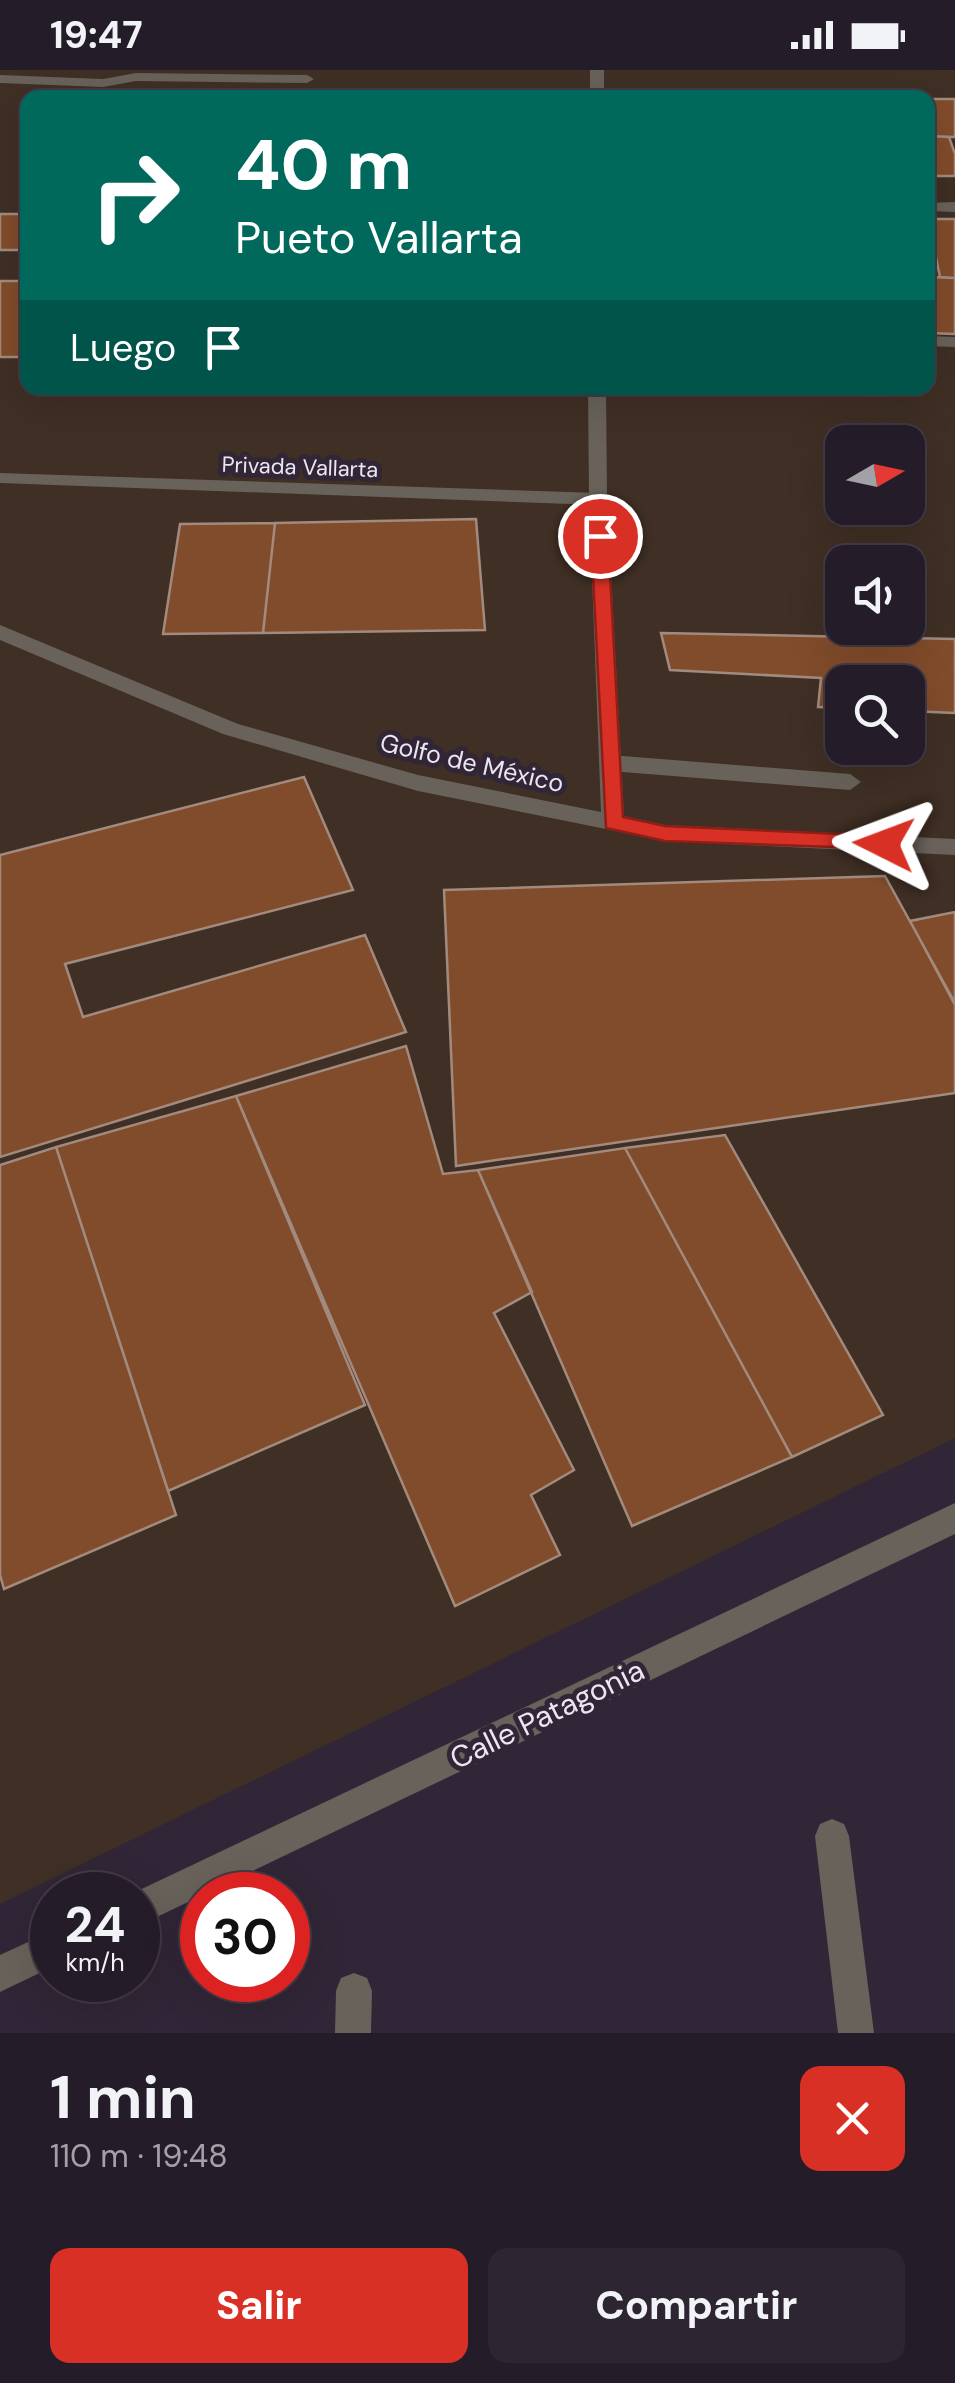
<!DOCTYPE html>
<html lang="es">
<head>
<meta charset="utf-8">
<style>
  body { margin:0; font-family:"DM Sans",sans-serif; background:#2d2531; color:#f1f3f6; height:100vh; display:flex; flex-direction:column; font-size:38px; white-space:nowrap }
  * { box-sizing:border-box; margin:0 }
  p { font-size:32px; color:#a3a1a8 }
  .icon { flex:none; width:55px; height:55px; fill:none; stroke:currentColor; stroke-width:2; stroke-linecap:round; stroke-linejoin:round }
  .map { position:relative; height:1963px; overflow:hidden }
  .sheet { display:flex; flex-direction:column; background:#251c29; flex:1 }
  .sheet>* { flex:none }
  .hud { position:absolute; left:20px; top:20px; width:915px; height:305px; border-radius:20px; box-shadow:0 10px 40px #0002,0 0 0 2px #423a46; background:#00695c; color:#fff; overflow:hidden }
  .needle { width:65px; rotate:81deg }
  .tools { position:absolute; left:825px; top:355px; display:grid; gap:20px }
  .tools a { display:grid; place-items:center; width:100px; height:100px; border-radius:20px; background:#251c29; box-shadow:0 10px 40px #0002,0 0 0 2px #423a46; font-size:50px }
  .speed { position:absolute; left:30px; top:1802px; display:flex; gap:20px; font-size:50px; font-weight:700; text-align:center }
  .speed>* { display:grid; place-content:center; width:130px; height:130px; border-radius:50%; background:#251c29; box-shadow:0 10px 40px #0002,0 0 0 2px #423a46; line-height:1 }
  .speed small { font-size:25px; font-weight:400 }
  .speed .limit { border:15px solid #d22; background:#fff; color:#111 }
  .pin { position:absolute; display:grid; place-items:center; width:85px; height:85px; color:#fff; margin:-42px; border:5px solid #fff; border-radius:50%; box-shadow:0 2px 10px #0007 }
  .me { position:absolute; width:110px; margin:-55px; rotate:273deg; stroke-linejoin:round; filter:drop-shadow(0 0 8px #0008) }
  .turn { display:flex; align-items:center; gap:35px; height:210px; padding:0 50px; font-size:45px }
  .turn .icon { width:130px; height:130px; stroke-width:2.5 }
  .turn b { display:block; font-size:70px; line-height:85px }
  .then { display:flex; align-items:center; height:95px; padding:0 50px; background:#0003; gap:20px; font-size:38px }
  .round { display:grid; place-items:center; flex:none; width:105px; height:105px; border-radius:20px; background:#2d2531 }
  .headline { display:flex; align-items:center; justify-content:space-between; height:170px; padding:0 50px }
  h1 { font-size:60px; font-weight:700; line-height:75px }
  .cta { display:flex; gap:20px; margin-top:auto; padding:20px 50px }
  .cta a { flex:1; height:115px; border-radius:20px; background:#d93025; color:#fff; font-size:40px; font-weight:700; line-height:115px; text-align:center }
  .cta a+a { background:#2d2531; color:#f1f3f6 }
  .status { display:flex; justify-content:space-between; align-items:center; height:70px; padding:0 50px; background:#251c29; direction:ltr }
  .status svg { height:28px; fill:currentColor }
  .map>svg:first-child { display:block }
  .industrial { fill:#3f2f24; fill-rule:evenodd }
  .building { fill:#814c2b; stroke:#a28b7e; stroke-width:2.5 }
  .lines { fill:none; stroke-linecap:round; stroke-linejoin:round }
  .service { fill:#68625a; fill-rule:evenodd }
  .minor { fill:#68625a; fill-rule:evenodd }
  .tertiary { fill:#68625a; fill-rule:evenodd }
  .route { fill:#d93025; stroke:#8d1f18; stroke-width:2.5 }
  .labels { text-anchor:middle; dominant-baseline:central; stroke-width:10; stroke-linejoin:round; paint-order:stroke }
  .far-street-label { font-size:22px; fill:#ede6f1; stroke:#312637 }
  .street-label { font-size:25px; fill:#ede6f1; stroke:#312637 }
  .near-street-label { font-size:30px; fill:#ede6f1; stroke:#312637 }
</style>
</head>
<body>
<div class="status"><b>19:47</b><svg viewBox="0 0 49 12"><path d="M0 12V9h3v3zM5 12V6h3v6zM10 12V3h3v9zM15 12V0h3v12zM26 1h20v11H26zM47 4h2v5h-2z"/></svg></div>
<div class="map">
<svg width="955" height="1963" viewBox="0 0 955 1963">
  <rect width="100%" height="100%" fill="#312637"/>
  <path class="industrial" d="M0,0H955V1368L0,1834ZM28,28H928V318H28ZM842,372H908V438H842ZM842,492H908V558H842ZM842,612H908V678H842Z"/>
  <path class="building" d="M928,29H955V67L928,66Z
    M928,66L949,67L955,84V106H928Z
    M0,144H28V180H0Z
    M928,149H955V208L940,207Z
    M928,207L955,208V264L928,263Z
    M0,211H28V287H0Z
    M476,449L485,560L263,563L275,453Z
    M275,453L263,563L163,564L180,454Z
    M661,563L955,569V643L908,641V612H842V638L818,637L821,608L670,600Z
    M304,707L353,820L65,894L83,947L365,865L406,962L0,1087V785Z
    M885,806L955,933V1023L456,1096L444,820Z
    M955,842V935L910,851Z
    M406,976L443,1104L478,1100L532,1222L494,1243L574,1400L531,1425L560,1485L455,1536L236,1026Z
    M236,1026L365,1335L168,1421L56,1077Z
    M725,1065L883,1345L792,1387L625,1078Z
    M56,1077L176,1445L4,1519L0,1505V1095Z
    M625,1078L792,1387L632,1456L478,1100Z"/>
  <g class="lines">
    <path class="service" d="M136,3L307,5L314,9L307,13L136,11L103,17L0,13V5L103,9Z
      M928,266L955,267V277L928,276Z
      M0,403L598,423L607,429L598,435L0,413Z
      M610,685L850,704L861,712L850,720L610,701L599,693Z"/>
    <path class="minor" d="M590,0H604V28H590Z
      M955,132V142L928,141V133Z
      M588,318H606L607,429L624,746L665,755L955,769V785L665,771L418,721L223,664L0,570V555L238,654L418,705L601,742L589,429Z
      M832,1749L844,1754L849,1766L874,1963H838L815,1766L820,1754Z
      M354,1903L367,1908L372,1921L371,1963H335L336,1921L341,1908Z"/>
    <path class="tertiary" d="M955,1433V1464L138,1856V1825H129Z
      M52,1861V1897L0,1922V1885Z"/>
  </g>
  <path class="route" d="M600,461L608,466L623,747L665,756L884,766L894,774L891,779L665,771L606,758L591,466Z"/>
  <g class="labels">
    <g class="far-street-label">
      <text transform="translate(300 397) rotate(2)">Privada Vallarta</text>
    </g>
    <g class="street-label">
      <text transform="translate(472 693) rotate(13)">Golfo de México</text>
    </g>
    <g class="near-street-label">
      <text transform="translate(547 1644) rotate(-26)">Calle Patagonia</text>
    </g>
  </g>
</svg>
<div class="tools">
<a><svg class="needle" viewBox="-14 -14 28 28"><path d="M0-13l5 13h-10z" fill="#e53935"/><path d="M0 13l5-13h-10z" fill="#a3a1a8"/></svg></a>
<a><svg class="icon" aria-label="sound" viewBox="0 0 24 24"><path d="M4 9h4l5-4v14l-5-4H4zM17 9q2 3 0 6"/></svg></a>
<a><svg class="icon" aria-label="search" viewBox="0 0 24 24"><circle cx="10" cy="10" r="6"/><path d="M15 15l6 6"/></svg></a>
</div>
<div class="speed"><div>24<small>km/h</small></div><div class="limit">30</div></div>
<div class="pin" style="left:600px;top:466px;background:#d93025"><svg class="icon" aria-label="arrive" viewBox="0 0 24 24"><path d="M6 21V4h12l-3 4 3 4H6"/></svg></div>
<svg class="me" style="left:884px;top:774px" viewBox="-20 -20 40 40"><path d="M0-17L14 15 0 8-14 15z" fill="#d93025" stroke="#fff" stroke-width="4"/></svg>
<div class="hud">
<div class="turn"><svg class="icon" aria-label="right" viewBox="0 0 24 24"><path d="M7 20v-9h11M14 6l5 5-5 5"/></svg><div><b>40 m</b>Pueto Vallarta</div></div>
<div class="then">Luego<svg class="icon" aria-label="arrive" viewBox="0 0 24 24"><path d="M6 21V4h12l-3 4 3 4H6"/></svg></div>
</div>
</div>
<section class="sheet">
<div class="headline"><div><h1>1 min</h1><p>110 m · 19:48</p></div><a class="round" style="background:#d93025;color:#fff"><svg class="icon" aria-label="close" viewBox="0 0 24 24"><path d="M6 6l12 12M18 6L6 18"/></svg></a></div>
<div class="cta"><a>Salir</a><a>Compartir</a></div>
</section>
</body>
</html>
